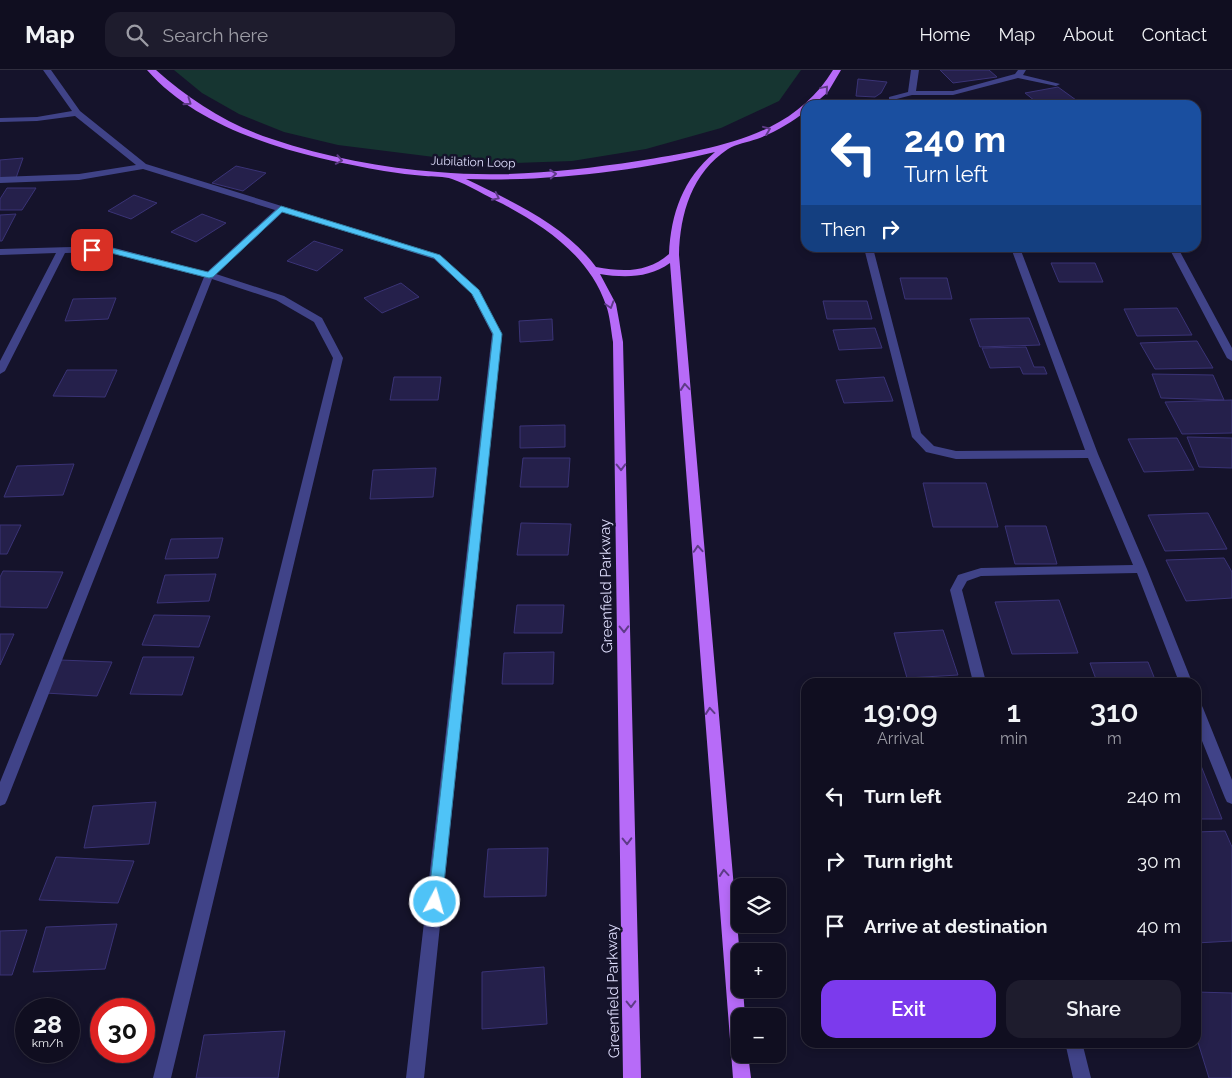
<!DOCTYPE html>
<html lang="en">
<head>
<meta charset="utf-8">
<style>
  body { margin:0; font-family:Raleway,sans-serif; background:#1e1c2d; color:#f1f3f6; height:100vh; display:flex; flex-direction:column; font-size:19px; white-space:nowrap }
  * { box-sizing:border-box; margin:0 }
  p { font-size:16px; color:#9c9ca5 }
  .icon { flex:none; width:28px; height:28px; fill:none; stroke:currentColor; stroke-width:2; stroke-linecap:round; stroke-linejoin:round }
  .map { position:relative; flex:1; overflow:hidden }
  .panel { position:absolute; left:801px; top:608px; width:400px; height:370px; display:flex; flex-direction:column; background:#100e20; border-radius:15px; box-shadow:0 2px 8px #0003,0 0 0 1px #302e3e }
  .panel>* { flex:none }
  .banner { position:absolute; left:801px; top:30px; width:400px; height:152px; border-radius:15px; box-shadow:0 2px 8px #0003,0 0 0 1px #302e3e; background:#1a4fa0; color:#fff; overflow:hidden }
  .buttons { position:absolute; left:731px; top:808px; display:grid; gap:10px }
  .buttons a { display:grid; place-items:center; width:55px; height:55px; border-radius:10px; background:#100e20; box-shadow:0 2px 8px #0003,0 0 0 1px #302e3e; font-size:25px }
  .speed { position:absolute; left:15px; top:928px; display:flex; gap:10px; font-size:25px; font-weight:700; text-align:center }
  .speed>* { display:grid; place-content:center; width:65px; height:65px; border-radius:50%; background:#100e20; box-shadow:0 2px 8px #0003,0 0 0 1px #302e3e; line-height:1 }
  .speed small { font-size:12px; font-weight:400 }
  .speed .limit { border:8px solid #d22; background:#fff; color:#111 }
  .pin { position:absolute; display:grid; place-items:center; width:42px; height:42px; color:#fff; margin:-21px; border-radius:10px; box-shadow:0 2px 8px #0006 }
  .me { position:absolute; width:55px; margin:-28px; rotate:6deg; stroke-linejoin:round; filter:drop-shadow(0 0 4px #0008) }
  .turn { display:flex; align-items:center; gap:18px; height:105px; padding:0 20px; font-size:22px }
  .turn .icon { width:65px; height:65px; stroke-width:2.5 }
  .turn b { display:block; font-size:35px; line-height:42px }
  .then { display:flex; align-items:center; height:48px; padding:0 20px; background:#0003; gap:10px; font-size:19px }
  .eta { display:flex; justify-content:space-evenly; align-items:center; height:85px; text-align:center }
  .eta b { font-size:30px; font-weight:600; line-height:35px }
  .primary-button { display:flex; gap:10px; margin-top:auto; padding:10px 20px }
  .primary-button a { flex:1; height:58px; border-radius:15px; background:#7c3aed; color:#fff; font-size:20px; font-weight:600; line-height:58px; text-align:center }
  .primary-button a+a { background:#1e1c2d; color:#f1f3f6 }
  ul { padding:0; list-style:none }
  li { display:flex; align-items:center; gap:15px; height:65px; padding:0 20px }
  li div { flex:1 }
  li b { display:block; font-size:19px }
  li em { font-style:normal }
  header { display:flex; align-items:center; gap:30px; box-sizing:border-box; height:70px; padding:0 25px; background:#100e20; border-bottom:1px solid #302e3e }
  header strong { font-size:24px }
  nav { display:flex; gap:28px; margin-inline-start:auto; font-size:18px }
  .search { width:350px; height:45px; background:#1e1c2d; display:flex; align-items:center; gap:12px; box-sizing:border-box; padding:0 18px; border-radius:15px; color:#9c9ca5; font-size:19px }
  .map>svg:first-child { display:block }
  .green { fill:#163531 }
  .building { fill:#25204b; stroke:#3a3376 }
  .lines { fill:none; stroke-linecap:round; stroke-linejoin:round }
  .minor { fill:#404388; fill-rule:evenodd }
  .major { fill:#b76bf8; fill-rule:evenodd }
  .oneway { stroke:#5e3b87 }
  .route { fill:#4fc3f7; stroke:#337fa1 }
  .labels { text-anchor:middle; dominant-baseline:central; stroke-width:5; stroke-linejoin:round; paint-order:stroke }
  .far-street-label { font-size:12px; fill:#dfdefd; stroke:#15132b }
  .street-label { font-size:15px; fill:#dfdefd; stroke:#15132b }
</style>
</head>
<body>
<header>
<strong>Map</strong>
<div class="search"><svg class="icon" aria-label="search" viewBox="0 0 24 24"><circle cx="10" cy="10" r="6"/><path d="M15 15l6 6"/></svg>Search here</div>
<nav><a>Home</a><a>Map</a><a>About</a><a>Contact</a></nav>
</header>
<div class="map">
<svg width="1232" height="1008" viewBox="0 0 1232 1008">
  <rect width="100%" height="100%" fill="#15132b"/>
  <path class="green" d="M174,0H801L779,31L721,58L646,79L572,91L490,94L338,75L284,62L239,44L202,23Z"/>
  <path class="building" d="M940,0H989L997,7L953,13Z
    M858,9L887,12L881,23L875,27L856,26Z
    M1058,17L1076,30L1040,35L1025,23Z
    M23,88L16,108L0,109V90Z
    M236,96L266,103L243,121L212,113Z
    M7,118H36L22,140H0V129Z
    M134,125L157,133L131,149L108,141Z
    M16,144L2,171H0V145Z
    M202,144L226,153L196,172L171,162Z
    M314,171L343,180L317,201L287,191Z
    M1051,193H1095L1103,212H1059Z
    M900,208H947L952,229H905Z
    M401,213L419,227L382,243L364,228Z
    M116,228L108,249L65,251L73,229Z
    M823,231H867L872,249H827Z
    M1177,238L1192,265L1137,266L1124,239Z
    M1029,248L1040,275L980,277L970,249Z
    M552,249L553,270L520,272L519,251Z
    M875,258L882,278L839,280L833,260Z
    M1197,271L1213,298L1155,299L1140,273Z
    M1026,277L1034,297H1044L1047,304H1023L1020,297L990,298L982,278Z
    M67,300H117L105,327L53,326Z
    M1152,304L1213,305L1224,330L1161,328Z
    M394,307H441L438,330H390Z
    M884,307L893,331L844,333L836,310Z
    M1232,330V363L1182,364L1165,332Z
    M565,355V377L520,378V356Z
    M1187,367L1232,368V398L1199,397Z
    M1177,368L1194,400L1144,402L1128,369Z
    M523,388H570L568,417H520Z
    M74,394L63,425L4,427L17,396Z
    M436,398L433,427L370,429L373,400Z
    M923,413H986L998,457H933Z
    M1208,443L1227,479L1165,481L1148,445Z
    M521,453L571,454L568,485H517Z
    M0,455H21L7,484H0Z
    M1005,456H1046L1057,494H1015Z
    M223,468L218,488L165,489L171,469Z
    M1224,488L1232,502V528L1186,531L1166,490Z
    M3,501L63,502L47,538L0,537V507Z
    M216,504L209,531L157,533L165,505Z
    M1059,530L1078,583L1012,584L995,532Z
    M517,535H564L562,563H514Z
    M154,545L210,546L199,577L142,575Z
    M943,560L958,605L907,608L894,563Z
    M0,564H14L0,595Z
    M554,582L553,614H502L504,583Z
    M143,587H194L182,625L130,624Z
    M60,590L112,592L97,626L45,623Z
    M1148,592L1156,612H1097L1090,593Z
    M1196,683L1222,749H1196Z
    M156,732L149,774L84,778L93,736Z
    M1225,761L1232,777V871L1196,873V762Z
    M548,778L546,826L484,827L488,779Z
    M56,787L134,791L118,833L39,830Z
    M117,854L105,899L33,902L46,857Z
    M27,860L12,905H0V861Z
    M544,897L547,954L482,959V902Z
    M1196,922L1232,923V1008H1209L1196,966Z
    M285,961L278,1008H196L204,965Z"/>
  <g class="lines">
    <path class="minor" d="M43,0H51L80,41L146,94L440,185L478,220L502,264L424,1008H406L492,264L471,223L434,189L283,142L216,204L284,226L322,248L343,288L171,1008H153L333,288L314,252L276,230L212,209L7,730L5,734L0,736V712L204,207L107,182L65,183L5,301L0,304V291L56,183L0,185V179L107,176L207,202L275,140L143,99L79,110L0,113V107L79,104L136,95L75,46L37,51L0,52V48L37,47L72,41Z
      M911,0H919L916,21H953L1015,4L1018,0H1026L1023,5L1060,14L1056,16L1018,8L953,25H912L889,31V27L908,22Z
      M864,178H873L921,363L934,376L956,381L1085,380L1011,178H1020L1098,384L1147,499L1192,612H1179L1137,503L981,506L967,511L962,520L986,612H973L950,520L958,505L981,498L1133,495L1088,388L956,389L926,382L912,367Z
      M1169,178H1178L1232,278V291L1227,288Z
      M1196,633L1201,634L1203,638L1232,710V734L1227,732L1225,728L1196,656Z
      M1065,972H1082L1091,1008H1073Z"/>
    <path class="major" d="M147,0H156C190,30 228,55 272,69C325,87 383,98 438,102C505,108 572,101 638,91C682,84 729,77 770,57C796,44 818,25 833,0H841L828,22L813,35H806V41C791,53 775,62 757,69C748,72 736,74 728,79C692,103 680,143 679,185L740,887V919H743L745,946H740V984H748L751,1008H733L670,193C649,208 625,208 600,204L616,234L623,272L641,1008H623L613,272C611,260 610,246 606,235C589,186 546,157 503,134C486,126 469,115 452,109C444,106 433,107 425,106C411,105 398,103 384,101C304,87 203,64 147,0ZM715,82C683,109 671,143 669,184C647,203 623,202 596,197C564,154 513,132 466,109C543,112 640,101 715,82Z"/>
  </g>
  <defs><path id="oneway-chevron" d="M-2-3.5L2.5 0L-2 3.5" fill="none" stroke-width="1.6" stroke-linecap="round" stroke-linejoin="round" transform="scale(1.25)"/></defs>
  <g class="oneway">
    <use href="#oneway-chevron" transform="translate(825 19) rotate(-50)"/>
    <use href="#oneway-chevron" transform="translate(188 32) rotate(35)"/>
    <use href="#oneway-chevron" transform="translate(767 60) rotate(-22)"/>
    <use href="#oneway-chevron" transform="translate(339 90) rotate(11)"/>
    <use href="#oneway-chevron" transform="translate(553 104) rotate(-4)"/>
    <use href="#oneway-chevron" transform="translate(496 127) rotate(26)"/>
    <use href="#oneway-chevron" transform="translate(610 235) rotate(72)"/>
    <use href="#oneway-chevron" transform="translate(685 317) rotate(-95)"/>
    <use href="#oneway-chevron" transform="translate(621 397) rotate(89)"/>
    <use href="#oneway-chevron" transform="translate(698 479) rotate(-94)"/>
    <use href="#oneway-chevron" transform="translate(624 559) rotate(89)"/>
    <use href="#oneway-chevron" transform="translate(710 641) rotate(-95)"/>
    <use href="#oneway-chevron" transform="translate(627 771) rotate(89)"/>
    <use href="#oneway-chevron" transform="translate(724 803) rotate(-95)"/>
    <use href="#oneway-chevron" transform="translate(631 934) rotate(89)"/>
  </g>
  <path class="route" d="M281,136L440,185L479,220L502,264L442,832L440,836L435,838L430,836L428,832L493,264L472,224L434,188L282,142L213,207L209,208L107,182H92L88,180L92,177H107L208,202Z"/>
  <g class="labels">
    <g class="far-street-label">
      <text transform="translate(473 92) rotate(2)">Jubilation Loop</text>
    </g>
    <g class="street-label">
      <text transform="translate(606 516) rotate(-91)">Greenfield Parkway</text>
      <text transform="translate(613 921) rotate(-91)">Greenfield Parkway</text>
    </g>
  </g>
</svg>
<div class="buttons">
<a><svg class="icon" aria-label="layers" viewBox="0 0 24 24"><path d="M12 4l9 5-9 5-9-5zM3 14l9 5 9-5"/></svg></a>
<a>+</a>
<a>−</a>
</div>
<div class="speed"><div>28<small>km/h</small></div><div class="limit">30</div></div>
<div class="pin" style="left:92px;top:180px;background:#d93025"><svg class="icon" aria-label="arrive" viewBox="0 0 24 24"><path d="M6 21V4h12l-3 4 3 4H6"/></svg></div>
<svg class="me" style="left:435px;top:832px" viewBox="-20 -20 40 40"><circle r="17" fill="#4fc3f7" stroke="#fff" stroke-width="3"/><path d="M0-11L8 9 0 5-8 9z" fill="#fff"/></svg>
<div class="banner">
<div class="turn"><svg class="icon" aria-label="left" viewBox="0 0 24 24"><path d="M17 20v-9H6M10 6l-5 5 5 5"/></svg><div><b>240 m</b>Turn left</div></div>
<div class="then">Then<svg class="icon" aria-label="right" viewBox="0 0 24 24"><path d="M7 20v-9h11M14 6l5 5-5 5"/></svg></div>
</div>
<section class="panel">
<div class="eta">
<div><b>19:09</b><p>Arrival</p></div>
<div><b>1</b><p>min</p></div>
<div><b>310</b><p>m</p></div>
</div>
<ul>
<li><svg class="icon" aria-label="left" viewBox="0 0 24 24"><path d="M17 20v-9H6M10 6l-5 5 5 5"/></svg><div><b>Turn left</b></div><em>240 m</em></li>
<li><svg class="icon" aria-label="right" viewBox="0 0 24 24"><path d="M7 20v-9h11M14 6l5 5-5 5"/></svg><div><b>Turn right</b></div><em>30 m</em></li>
<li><svg class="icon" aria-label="arrive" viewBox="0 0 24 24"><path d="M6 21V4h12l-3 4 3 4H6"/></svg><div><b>Arrive at destination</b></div><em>40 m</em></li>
</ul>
<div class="primary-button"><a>Exit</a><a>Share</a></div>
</section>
</div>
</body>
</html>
